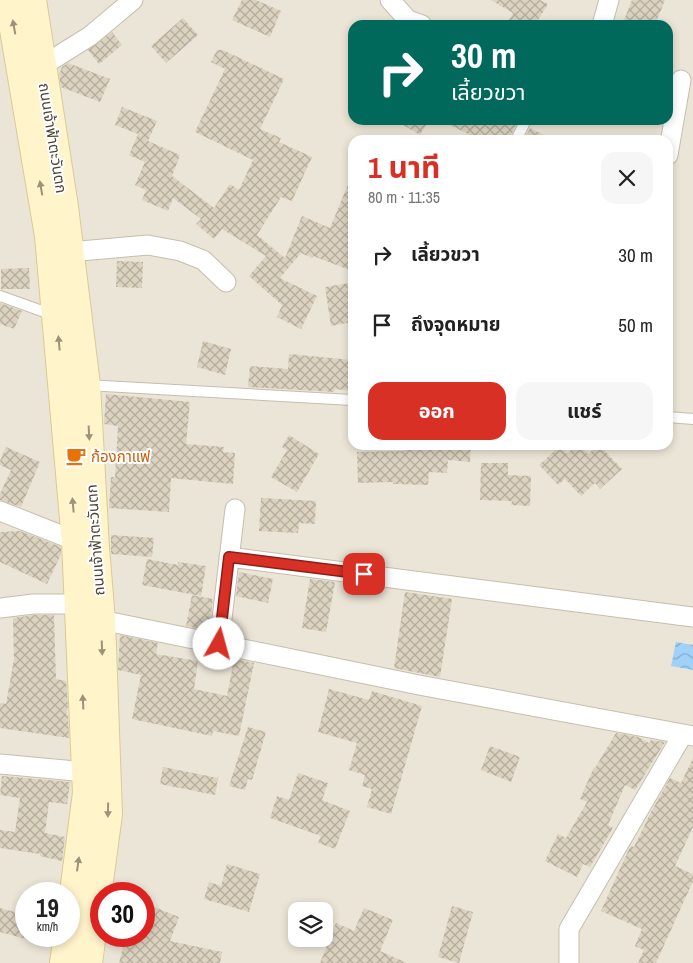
<!DOCTYPE html>
<html lang="th">
<head>
<meta charset="utf-8">
<style>
  body { margin:0; font-family:"Archivo Narrow","Noto Sans Thai",sans-serif; background:#f6f6f6; color:#222; height:100vh; display:flex; flex-direction:column; font-size:19px; white-space:nowrap }
  * { box-sizing:border-box; margin:0 }
  p { font-size:16px; color:#767676 }
  .icon { flex:none; width:28px; height:28px; fill:none; stroke:currentColor; stroke-width:2; stroke-linecap:round; stroke-linejoin:round }
  .map { position:relative; flex:1; overflow:hidden }
  .sheet { position:absolute; left:348px; top:135px; width:325px; height:315px; display:flex; flex-direction:column; background:#fff; border-radius:15px; box-shadow:0 2px 8px #0003 }
  .sheet>* { flex:none }
  .top-card { position:absolute; left:348px; top:20px; width:325px; height:105px; border-radius:15px; box-shadow:0 2px 8px #0003; background:#00695c; color:#fff; overflow:hidden }
  .tools { position:absolute; left:288px; top:902px; display:grid; gap:10px }
  .tools a { display:grid; place-items:center; width:45px; height:45px; border-radius:10px; background:#fff; box-shadow:0 2px 8px #0003; font-size:25px }
  .speed { position:absolute; left:15px; top:882px; display:flex; gap:10px; font-size:25px; font-weight:700; text-align:center }
  .speed>* { display:grid; place-content:center; width:65px; height:65px; border-radius:50%; background:#fff; box-shadow:0 2px 8px #0003; line-height:1 }
  .speed small { font-size:12px; font-weight:400 }
  .speed .limit { border:8px solid #d22; background:#fff; color:#111 }
  .pin { position:absolute; display:grid; place-items:center; width:42px; height:42px; color:#fff; margin:-21px; border-radius:10px; box-shadow:0 2px 8px #0006 }
  .me { position:absolute; width:55px; margin:-28px; rotate:7deg; stroke-linejoin:round; filter:drop-shadow(0 0 4px #0008) }
  .turn { display:flex; align-items:center; gap:18px; height:105px; padding:0 20px; font-size:22px }
  .turn .icon { width:65px; height:65px; stroke-width:2.5 }
  .turn b { display:block; font-size:35px; line-height:42px }
  .round { display:grid; place-items:center; flex:none; width:52px; height:52px; border-radius:15px; background:#f6f6f6 }
  .headline { display:flex; align-items:center; justify-content:space-between; height:85px; padding:0 20px }
  h1 { font-size:30px; font-weight:700; line-height:38px; color:#d93025 }
  .cta { display:flex; gap:10px; margin-top:auto; padding:10px 20px }
  .cta a { flex:1; height:58px; border-radius:15px; background:#d93025; color:#fff; font-size:20px; font-weight:700; line-height:58px; text-align:center }
  .cta a+a { background:#f6f6f6; color:#222 }
  ul { padding:0; list-style:none }
  li { display:flex; align-items:center; gap:15px; height:70px; padding:0 20px }
  li div { flex:1 }
  li b { display:block; font-size:19px }
  li em { font-style:normal }
  .map>svg:first-child { display:block }
  .residential { fill:#ebe5d7; fill-rule:evenodd }
  .water { fill:url(#water-waves) }
  .building { fill:url(#building-cross-hatch) }
  .lines { fill:none; stroke-linecap:round; stroke-linejoin:round }
  .service-casing { stroke:#c6bead; stroke-width:12 }
  .minor-casing { stroke:#c6bead; stroke-width:21 }
  .secondary-casing { stroke:#dbca94; stroke-width:30 }
  .service { stroke:#fff; stroke-width:10 }
  .minor { stroke:#fff; stroke-width:19 }
  .secondary { stroke:#fff4ca; stroke-width:28 }
  .oneway { fill:#9c9379 }
  .route-casing { stroke:#8d1f18; stroke-width:12 }
  .route { stroke:#d93025; stroke-width:9 }
  .labels { text-anchor:middle; dominant-baseline:central; stroke-width:4; stroke-linejoin:round; paint-order:stroke }
  .street-label { font-size:15px; fill:#4b4436; stroke:#fff }
  .food-label { font-size:15px; fill:#c56008; stroke:#fff; text-anchor:start }
</style>
</head>
<body>
<div class="map">
<svg width="693" height="963" viewBox="0 0 693 963">
  <defs>
    <pattern id="water-waves" width="16" height="10" patternUnits="userSpaceOnUse" patternTransform="scale(1.25)"><rect width="16" height="10" fill="#a0d1f9"/><path d="M0 5q4-4 8 0t8 0" fill="none" stroke="#84abca"/></pattern>
    <pattern id="building-cross-hatch" width="8" height="8" patternUnits="userSpaceOnUse" patternTransform="scale(1.25)"><rect width="8" height="8" fill="#dcd2c0"/><path d="M0 0l8 8M0 8l8-8" fill="none" stroke="#b4ac9d"/></pattern>
  </defs>
  <rect width="100%" height="100%" fill="#f6f3e9"/>
  <path class="residential" d="M0,0H693V963H0ZM352,25H668V120H352ZM352,140H668V445H352ZM26,894H69V936H26ZM101,894H144V936H101ZM296,911H324V939H296Z"/>
  <path class="water" d="M676,642L693,645V670L671,666Z"/>
  <path class="building" d="M242,0H256L281,11L270,37L232,20Z
    M491,0H540L548,4L535,25H506L513,13Z
    M632,0H665L655,25H622Z
    M183,18L198,35L166,63L151,46Z
    M112,32L122,45L99,64L88,50Z
    M217,50H223L284,79L260,129L281,138L279,142L312,157L292,201L281,197L257,235L285,258L302,216L330,228L352,175V271L313,256L312,258L301,253L280,278L317,296L301,329L277,317L282,305L249,276L266,256L222,229L214,239L196,224L201,219L173,198L168,211L142,200L146,190L135,185L145,162L129,155L138,134L115,125L122,107L157,121L148,141L180,155L172,176L214,208L230,184L239,190L253,160L195,132L225,69L211,62Z
    M68,63L110,79L100,102L61,87L59,74L62,67Z
    M395,120H429L420,135Z
    M440,120H512L517,122L509,140H480Z
    M530,128L554,140H524Z
    M117,261L143,262L142,288L116,287Z
    M29,268L30,289H1V269Z
    M350,283L352,295V322L331,326L325,287Z
    M0,303L22,311L14,329L0,324Z
    M203,341L231,349L225,375L197,367Z
    M289,354L352,360V391L335,389L334,392L248,387L250,366L288,369Z
    M106,394L190,402L186,444L224,447L223,452L235,453L233,484L171,478L169,512L109,508L111,477H115L118,426L104,424Z
    M289,435L319,454L297,492L271,477L287,450L282,447Z
    M432,445H471L470,462L448,460L447,473L429,472L428,485L393,484L394,482L358,483L357,452L403,451V448H432Z
    M576,445H579L588,454L599,445L622,469L600,489L595,483L581,496L565,479L558,485L539,465L560,446L567,454Z
    M6,447L40,462L21,507L0,500V494L11,470L0,465V461Z
    M481,463H508V475L531,476L530,506L511,505L512,501L480,500Z
    M261,498L316,501L315,524L299,523L298,533L259,531Z
    M20,531L61,547V554L47,584L0,562V532Z
    M111,535L154,538L152,557L111,554Z
    M147,559L178,565V562L206,566L201,596L142,585Z
    M239,572L273,579L268,603L236,596Z
    M310,579L335,582L326,632L302,628Z
    M405,592L452,599L440,677L394,668Z
    M192,595L213,599L209,631L186,626Z
    M34,615H54L56,679L66,681L68,706L66,715H68L69,738L0,728V703L6,704L14,659L13,618Z
    M120,635L158,643L156,654L198,661L194,689L227,696L234,659L254,663L239,736L213,731L212,736L132,719L141,675L118,670Z
    M329,689L369,700L372,691L422,706L391,814L367,807L372,789L362,786L365,775L349,770L357,743L318,732Z
    M248,727L266,732L252,780L248,779L245,790L229,786Z
    M616,733L638,737L649,743L651,740L665,742L635,790L625,785L608,825L613,828L590,867L583,864L577,877L545,861L558,834L566,838L587,802L580,799L594,767L595,768Z
    M490,746L520,757L511,782L481,770Z
    M693,758V827L675,866L693,874V881L656,963H638L644,950L635,946L642,929L601,911L628,851L631,846L634,847L650,814L670,778L681,783Z
    M163,767L218,778L215,795L160,784Z
    M298,773L328,783L322,800L350,811L335,849L318,843L321,836L270,818L277,796L289,800Z
    M2,776L70,782L67,804L49,802L45,833L65,837L62,861L40,856V854L0,848V830L15,832L20,798L0,795Z
    M227,864L260,874L249,912L204,899L209,882L221,886Z
    M144,903L179,917L170,941L222,952L220,963H119L126,936H144Z
    M452,906L473,912L459,963L438,957Z
    M0,908L26,915V939L0,932Z
    M364,908L393,920L380,951L407,963H320L336,923L354,931Z"/>
  <g class="lines">
    <defs>
      <path id="service" d="M516,140L526,120
        M0,296L53,315
        M86,385L352,400
        M668,417L693,419"/>
      <path id="minor" d="M390,0L408,20L422,25
        M602,25L609,0
        M42,66L90,36L133,0
        M668,155L681,80
        M69,252L148,245L180,251L203,260L226,282
        M0,511L76,541
        M229,557L693,617
        M0,608L33,604H79
        M101,620L419,685L693,736
        M219,644L235,509
        M0,764L86,772
        M569,963V929L683,734"/>
      <path id="secondary" d="M9,0L49,236L76,541L87,793L69,930
        M32,0L64,207L86,385L95,548L101,620L108,814L88,963
        M64,963L68,936"/>
    </defs>
    <use href="#service" class="service-casing"/>
    <use href="#minor" class="minor-casing"/>
    <use href="#secondary" class="secondary-casing"/>
    <use href="#service" class="service"/>
    <use href="#minor" class="minor"/>
    <use href="#secondary" class="secondary"/>
  </g>
  <defs><path id="oneway-solid" d="M-6-.8H1V-3.2L6.5 0L1 3.2V.8H-6Z" transform="scale(1.25)"/></defs>
  <g class="oneway">
    <use href="#oneway-solid" transform="translate(14 27) rotate(-100)"/>
    <use href="#oneway-solid" transform="translate(41 188) rotate(-100)"/>
    <use href="#oneway-solid" transform="translate(59 343) rotate(-95)"/>
    <use href="#oneway-solid" transform="translate(89 433) rotate(87)"/>
    <use href="#oneway-solid" transform="translate(73 505) rotate(-95)"/>
    <use href="#oneway-solid" transform="translate(102 648) rotate(88)"/>
    <use href="#oneway-solid" transform="translate(83 702) rotate(-93)"/>
    <use href="#oneway-solid" transform="translate(108 810) rotate(91)"/>
    <use href="#oneway-solid" transform="translate(78 864) rotate(-82)"/>
  </g>
  <g class="lines">
    <defs>
      <path id="route" d="M219,644L229,557L364,574"/>
    </defs>
    <use href="#route" class="route-casing"/>
    <use href="#route" class="route"/>
  </g>
  <defs>
    <symbol id="cafe-bare" viewBox="-9 -9 18 18"><path d="M-5.5-4.5H6V0H3Q3 3.5 0 3.5H-2.5Q-5.5 3.5-5.5 0ZM3-3.2v2h1.7v-2ZM-6 4.5H4V6H-6Z" fill="#e8710a" stroke="#fff" stroke-width="2.5" paint-order="stroke"/></symbol>
  </defs>
  <g fill-rule="evenodd">
    <use href="#cafe-bare" x="62" y="442" width="28" height="28"/>
  </g>
  <g class="labels">
    <g class="street-label">
      <text transform="translate(53 138) rotate(81)">ถนนเจ้าฟ้าตะวันตก</text>
      <text transform="translate(95 540) rotate(-94)">ถนนเจ้าฟ้าตะวันตก</text>
    </g>
    <g class="food-label">
      <text x="91" y="456">ก้องกาแฟ</text>
    </g>
  </g>
</svg>
<div class="tools">
<a><svg class="icon" aria-label="layers" viewBox="0 0 24 24"><path d="M12 4l9 5-9 5-9-5zM3 14l9 5 9-5"/></svg></a>
</div>
<div class="speed"><div>19<small>km/h</small></div><div class="limit">30</div></div>
<div class="pin" style="left:364px;top:574px;background:#d93025"><svg class="icon" aria-label="arrive" viewBox="0 0 24 24"><path d="M6 21V4h12l-3 4 3 4H6"/></svg></div>
<svg class="me" style="left:219px;top:644px" viewBox="-20 -20 40 40"><circle r="19" fill="#fff"/><path d="M0-13L10 11 0 6-10 11z" fill="#d93025"/></svg>
<div class="top-card">
<div class="turn"><svg class="icon" aria-label="right" viewBox="0 0 24 24"><path d="M7 20v-9h11M14 6l5 5-5 5"/></svg><div><b>30 m</b>เลี้ยวขวา</div></div>
</div>
<section class="sheet">
<div class="headline"><div><h1>1 นาที</h1><p>80 m · 11:35</p></div><a class="round"><svg class="icon" aria-label="close" viewBox="0 0 24 24"><path d="M6 6l12 12M18 6L6 18"/></svg></a></div>
<ul>
<li><svg class="icon" aria-label="right" viewBox="0 0 24 24"><path d="M7 20v-9h11M14 6l5 5-5 5"/></svg><div><b>เลี้ยวขวา</b></div><em>30 m</em></li>
<li><svg class="icon" aria-label="arrive" viewBox="0 0 24 24"><path d="M6 21V4h12l-3 4 3 4H6"/></svg><div><b>ถึงจุดหมาย</b></div><em>50 m</em></li>
</ul>
<div class="cta"><a>ออก</a><a>แชร์</a></div>
</section>
</div>
</body>
</html>
